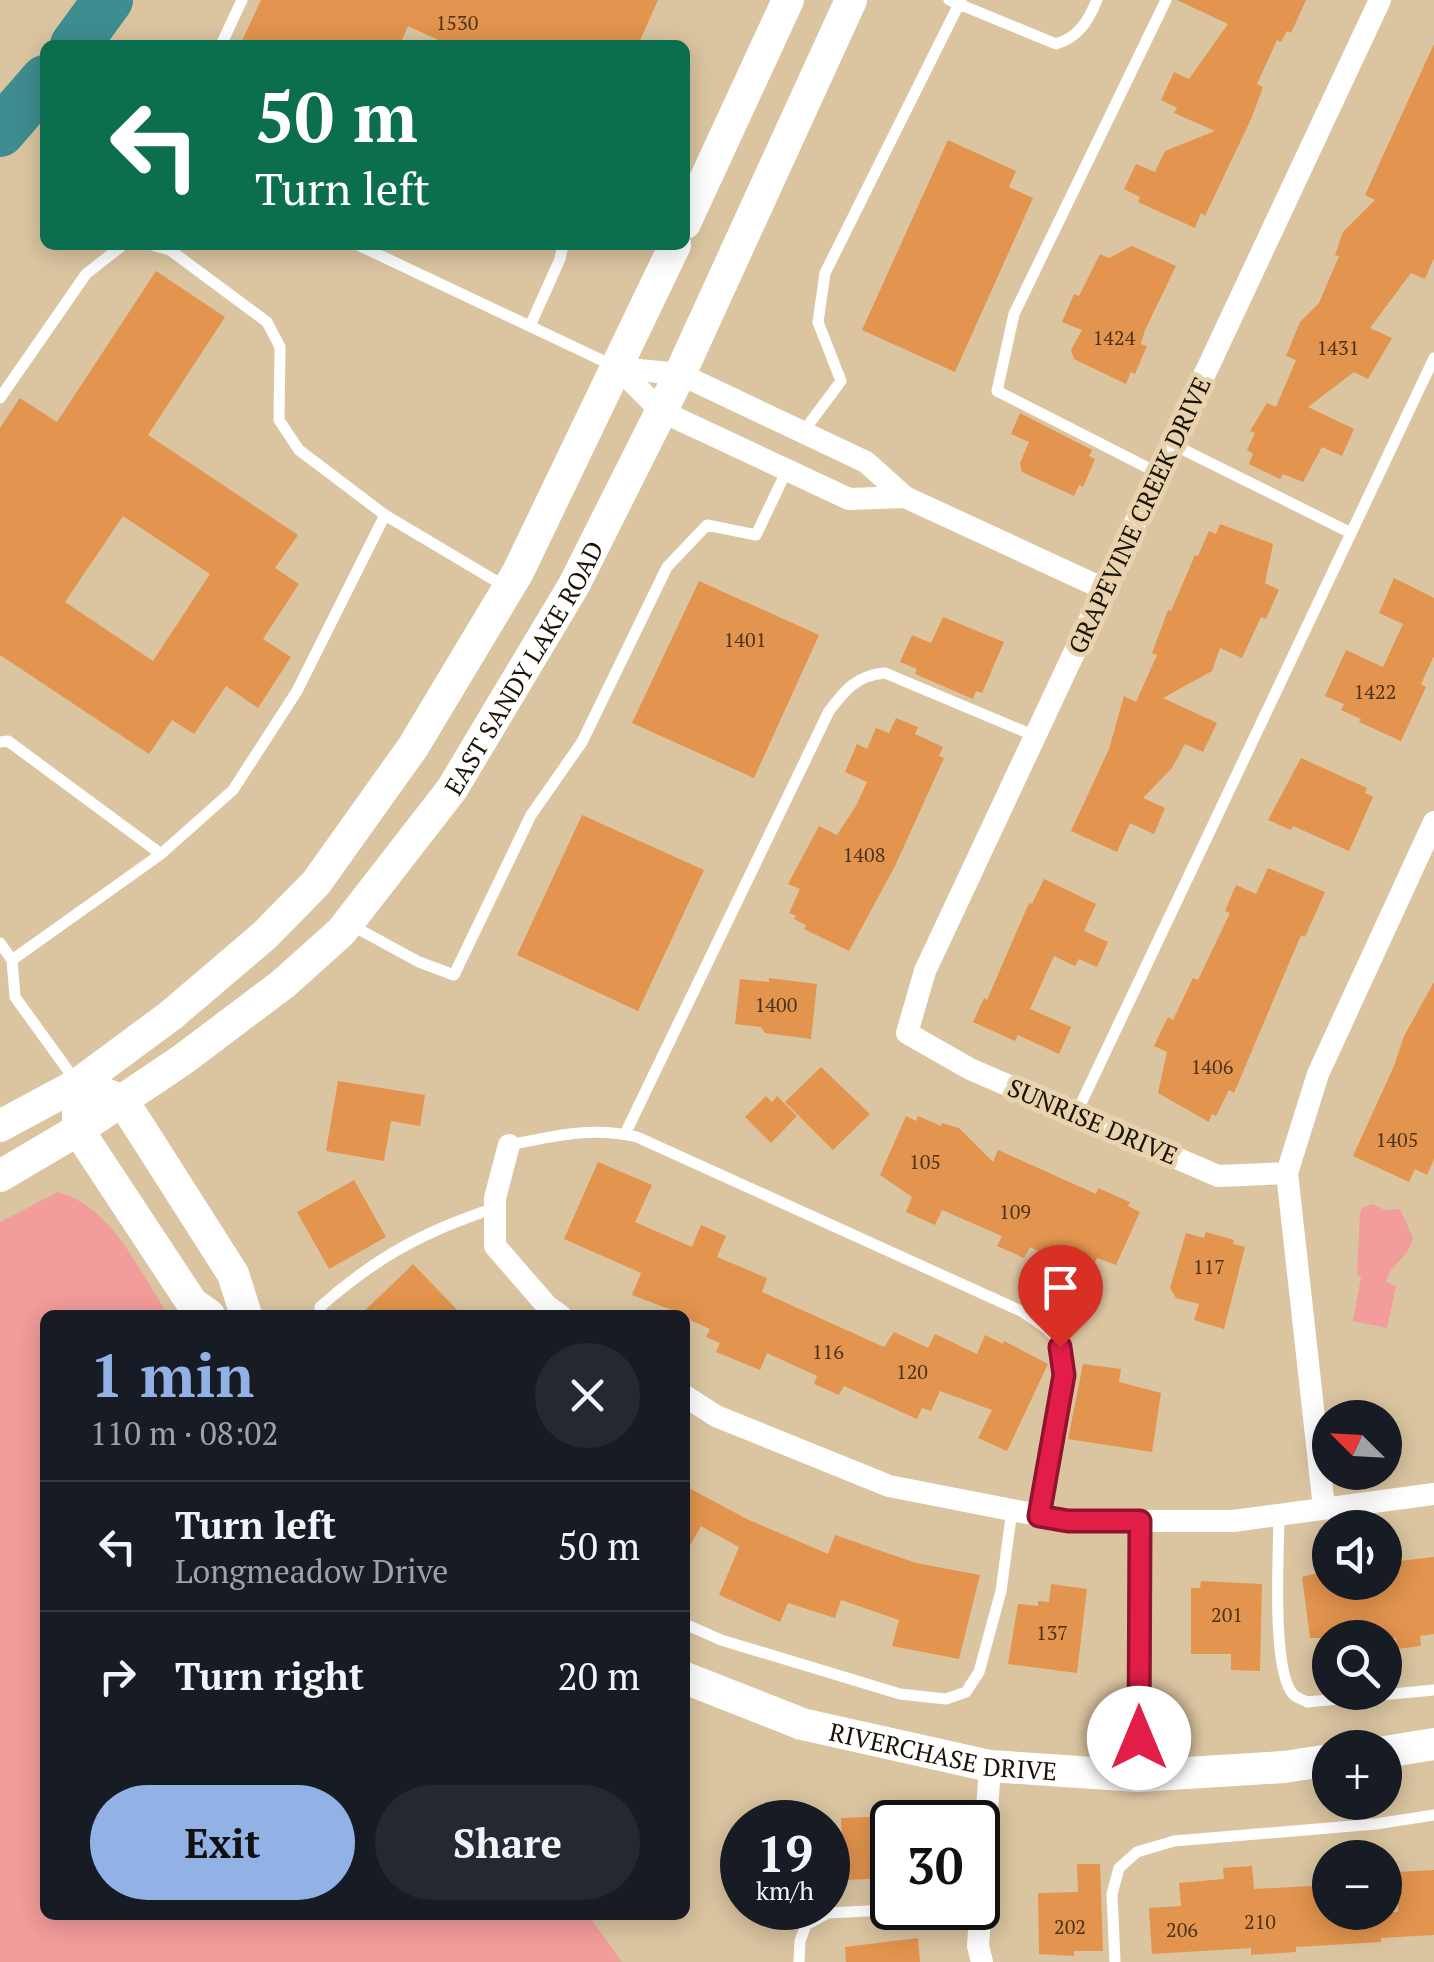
<!DOCTYPE html>
<html lang="en">
<head>
<meta charset="utf-8">
<style>
  body { margin:0; font-family:"PT Serif",serif; background:#242831; color:#f1f3f6; height:100vh; display:flex; flex-direction:column; font-size:38px; white-space:nowrap }
  * { box-sizing:border-box; margin:0 }
  p { font-size:32px; color:#9ea1a6 }
  .icon { flex:none; width:55px; height:55px; fill:none; stroke:currentColor; stroke-width:2; stroke-linecap:round; stroke-linejoin:round }
  .map { position:relative; flex:1; overflow:hidden }
  .sheet { position:absolute; left:40px; top:1310px; width:650px; height:610px; display:flex; flex-direction:column; background:#171b24; border-radius:15px; box-shadow:0 5px 25px #0003 }
  .sheet>* { flex:none }
  .top-card { position:absolute; left:40px; top:40px; width:650px; height:210px; border-radius:15px; box-shadow:0 5px 25px #0003; background:#0b6e4f; color:#fff; overflow:hidden }
  .needle { width:65px; rotate:294deg }
  .controls { position:absolute; left:1312px; top:1400px; display:grid; gap:20px }
  .controls a { display:grid; place-items:center; width:90px; height:90px; border-radius:50%; background:#171b24; box-shadow:0 5px 25px #0003; font-size:50px }
  .speed { position:absolute; left:720px; top:1800px; display:flex; gap:20px; font-size:50px; font-weight:700; text-align:center }
  .speed>* { display:grid; place-content:center; width:130px; height:130px; border-radius:50%; background:#171b24; box-shadow:0 5px 25px #0003; line-height:1 }
  .speed small { font-size:25px; font-weight:400 }
  .speed .limit { border:5px solid #111; border-radius:15px; background:#fff; color:#111 }
  .pin { position:absolute; display:grid; place-items:center; width:85px; height:85px; color:#fff; margin:-102px -42px; border-radius:50% 50% 50% 0; rotate:-45deg; box-shadow:0 0 10px #0007 }
  .pin .icon { rotate:45deg }
  .me { position:absolute; width:110px; margin:-55px; rotate:0deg; stroke-linejoin:round; filter:drop-shadow(0 0 8px #0008) }
  .turn { display:flex; align-items:center; gap:35px; height:210px; padding:0 50px; font-size:45px }
  .turn .icon { width:130px; height:130px; stroke-width:2.5 }
  .turn b { display:block; font-size:70px; line-height:85px }
  .round { display:grid; place-items:center; flex:none; width:105px; height:105px; border-radius:52px; background:#242831 }
  .overview { display:flex; align-items:center; justify-content:space-between; height:170px; padding:0 50px }
  h1 { font-size:60px; font-weight:600; line-height:75px; color:#92b1e4 }
  .cta { display:flex; gap:20px; margin-top:auto; padding:20px 50px }
  .cta a { flex:1; height:115px; border-radius:60px; background:#92b1e4; color:#111; font-size:40px; font-weight:600; line-height:115px; text-align:center }
  .cta a+a { background:#242831; color:#f1f3f6 }
  ul { padding:0; list-style:none }
  li { display:flex; align-items:center; gap:30px; height:130px; padding:0 50px; border-top:2px solid #363941 }
  li div { flex:1 }
  li b { display:block; font-size:38px }
  li em { font-style:normal }
  .map>svg:first-child { display:block }
  .green { fill:#f29c9b }
  .lines { fill:none; stroke-linecap:round; stroke-linejoin:round }
  .river { stroke:#3e8d91; stroke-width:50 }
  .building { fill:#e3944e; fill-rule:evenodd }
  .lane { stroke:#fff; stroke-width:11 }
  .street { stroke:#fff; stroke-width:22 }
  .secondary { stroke:#fff; stroke-width:32 }
  .route-casing { stroke:#92132f; stroke-width:25 }
  .route { stroke:#e11d48; stroke-width:18 }
  .labels { text-anchor:middle; dominant-baseline:central; stroke-width:10; stroke-linejoin:round; paint-order:stroke }
  .number-label { font-size:20px; fill:#4d3318 }
  .street-label { font-size:25px; fill:#1b1306; stroke:#e9d2ae }
</style>
</head>
<body>
<div class="map">
<svg width="1434" height="1962" viewBox="0 0 1434 1962">
  <rect width="100%" height="100%" fill="#dbc5a1"/>
  <path class="green" d="M58,1192C112,1207 139,1270 168,1315H45V1915H588L622,1962H0V1222Z
    M1372,1204L1385,1210L1400,1209L1413,1238C1407,1261 1392,1261 1386,1282L1396,1286L1387,1328L1353,1321L1361,1277L1357,1274L1360,1213L1362,1208Z"/>
  <g class="lines">
    <path class="river" d="M75,45L108,0
      M0,132L45,80"/>
  </g>
  <path class="building" d="M261,0H658L638,45H449L408,26L400,45H240Z
    M1177,0H1306L1291,33L1287,31L1281,42L1277,40L1257,84L1263,87L1252,117L1205,216L1201,213L1195,228L1138,202L1140,197L1124,189L1136,164L1155,172L1165,151L1215,131L1174,113L1177,108L1161,100L1174,72L1189,79L1228,24Z
    M1434,44V258L1425,279L1411,273L1370,328L1392,338L1368,379L1354,372L1308,407L1354,429L1342,456L1322,447L1303,482L1283,474L1280,479L1249,464L1253,454L1247,450L1255,433L1250,431L1267,403L1276,407L1296,360L1286,356L1300,322L1319,303L1339,256L1335,255L1343,232L1375,200L1365,195Z
    M948,140L1016,171L1009,187L1033,198L955,372L862,330Z
    M1132,246L1176,266L1145,330L1141,344L1147,346L1135,374L1131,372L1126,384L1074,359L1071,350L1082,330L1062,322L1074,294L1079,296L1100,254L1109,258Z
    M156,271L225,317L148,435L298,535L275,568L299,584L263,639L291,657L258,708L226,686L194,734L172,720L149,754L0,655V428L20,398L57,422ZM123,516L210,574L153,661L65,602Z
    M1020,413L1092,450L1089,456L1095,459L1083,487L1079,485L1074,496L1022,472L1020,463L1029,442L1011,434Z
    M1220,524L1273,544L1265,583L1279,590L1266,619L1261,617L1242,658L1220,648L1212,671L1163,698L1217,723L1203,752L1185,744L1172,768L1143,798L1165,808L1154,834L1130,823L1117,852L1071,831L1109,749L1124,696L1136,702L1157,655L1152,653L1168,610L1171,611L1195,555L1198,556L1209,531L1216,534Z
    M1394,578L1434,598V656L1421,684L1426,687L1401,741L1359,722L1361,719L1341,710L1344,704L1325,696L1346,650L1383,667L1403,624L1379,613Z
    M699,581L819,635L754,778L632,723Z
    M943,617L1004,642L982,693L976,691L973,699L915,674L917,669L900,662L912,635L931,643Z
    M896,718L918,727L915,734L943,747L939,756L944,758L895,866L849,951L804,929L806,925L794,919L796,916L789,913L800,889L788,884L819,826L837,835L856,806L867,782L845,772L857,744L867,749L876,728L889,733Z
    M1301,758L1367,788L1365,793L1373,797L1349,851L1293,826L1291,830L1268,820Z
    M582,815L704,870L638,1011L517,955Z
    M1268,868L1325,892L1305,937L1301,935L1234,1093L1229,1090L1216,1116L1212,1114L1209,1122L1158,1093L1167,1052L1154,1046L1168,1017L1173,1020L1193,978L1198,980L1230,913L1225,911L1236,885L1256,894Z
    M1044,879L1096,904L1084,931L1108,942L1097,967L1079,959L1075,966L1054,956L1030,1009L1071,1027L1059,1054L1018,1035L1015,1041L973,1022L984,998L987,1000L1029,903L1032,904Z
    M769,978L817,984L811,1039L765,1033L761,1027L735,1024L740,979L769,982Z
    M1434,982V1159L1427,1175L1415,1169L1409,1182L1353,1156L1394,1066L1404,1036Z
    M821,1067L870,1114L833,1150L785,1102Z
    M338,1081L425,1095L420,1126L391,1121L384,1161L326,1151Z
    M766,1096L772,1102L777,1096L797,1116L771,1143L745,1117Z
    M906,1116L916,1121L918,1116L941,1126L942,1123L959,1128L993,1162L998,1150L1096,1194L1098,1188L1130,1202L1128,1206L1140,1212L1116,1265L1097,1258L1089,1275L1030,1247L1024,1258L997,1246L1002,1236L942,1210L935,1225L906,1212L912,1197L880,1175Z
    M598,1162L652,1185L635,1222L692,1247L701,1225L726,1236L717,1257L767,1278L762,1292L884,1347L894,1332L928,1348L935,1334L977,1354L985,1335L1003,1344L1004,1341L1048,1364L1007,1451L978,1438L992,1410L940,1391L931,1411L922,1408L917,1419L844,1386L839,1395L814,1384L817,1376L767,1353L760,1370L716,1352L720,1343L706,1337L710,1329L685,1318V1315L632,1295L641,1273L564,1239Z
    M354,1180L386,1237L329,1269L297,1212Z
    M1206,1232L1234,1240L1233,1244L1245,1247L1224,1329L1194,1320L1199,1304L1176,1298L1170,1288L1186,1233L1204,1238Z
    M413,1264L462,1315H360L405,1272Z
    M1083,1364L1121,1369L1119,1382L1161,1393L1152,1452L1068,1439Z
    M685,1486L749,1520L828,1554L835,1535L916,1563L980,1575L959,1659L892,1646L899,1620L841,1600L835,1618L788,1603L780,1622L719,1595L739,1547L701,1526L685,1555Z
    M1434,1557V1634L1420,1636L1421,1646L1397,1649L1396,1638H1310L1302,1577L1330,1570V1582H1389L1387,1565L1391,1562Z
    M1201,1581L1262,1584L1260,1671L1231,1670V1654H1191V1588H1200Z
    M1051,1584L1087,1589L1077,1673L1008,1664L1018,1604L1038,1606V1601L1049,1602Z
    M892,1816V1878L844,1880L841,1818Z
    M1077,1864H1100L1103,1951H1074V1956L1039,1954L1038,1893L1078,1892Z
    M1252,1866L1254,1889L1330,1885V1912H1398L1396,1872L1434,1870V1935L1381,1938V1942L1296,1947V1952L1251,1955V1948L1152,1954L1149,1908L1181,1906L1179,1883L1224,1879L1223,1868Z
    M918,1938L920,1962H846L845,1947Z"/>
  <g class="lines">
    <path class="lane" d="M949,0L1056,44C1079,37 1088,21 1097,0
      M221,45L242,0
      M152,245L170,250L267,322L280,347L279,420L299,450L385,515L506,587
      M358,245L614,366
      M530,326L560,259L563,245
      M0,398L86,274L123,245
      M803,432L841,381L818,322L825,273L961,0
      M1172,444L1351,533
      M1158,473L997,391L1014,314L1166,0
      M0,742L8,741L161,854
      M351,925L419,962L454,975L531,815L582,742L667,567L707,525L756,535L787,470
      M0,943L12,960L15,997L75,1080
      M12,960L161,854L233,790L297,691L385,515
      M1076,1114L1434,358
      M625,1134L829,711C845,690 857,675 885,673L1035,736
      M509,1145C554,1136 592,1126 637,1137L1021,1311C1036,1321 1055,1331 1061,1349C1070,1380 1045,1479 1039,1515
      M320,1315V1307C375,1258 424,1231 495,1208
      M1279,1515C1279,1550 1271,1670 1293,1694C1296,1698 1302,1699 1307,1702L1434,1690
      M685,1624L721,1640L900,1694L946,1699L966,1692L979,1672L1001,1591L1012,1510
      M799,1962L800,1941L806,1925L828,1913L925,1908
      M1115,1962L1112,1894L1119,1868L1137,1852L1174,1841L1376,1824L1434,1815"/>
    <path class="street" d="M618,368L680,374L866,462L905,497L1104,589
      M618,368L661,411L849,499L905,497
      M509,1145L495,1198V1246L547,1306L560,1315
      M1287,1173L1218,1176L970,1069L907,1033L925,971L1380,0
      M685,1396L716,1416L889,1486L1068,1521H1233L1434,1494
      M1324,1508L1287,1173L1318,1074L1434,822
      M1138,1776L1140,1521
      M982,1962L978,1946L990,1766"/>
    <g class="secondary">
      <path d="M685,223L788,0"/>
      <path d="M105,1094L122,1100L149,1142L233,1274L246,1315"/>
      <path d="M78,1108V1130L192,1303L209,1315"/>
      <path d="M0,1126L78,1084L170,1016L265,935L316,883L413,747L518,572L675,245"/>
      <path id="s1" d="M0,1176L78,1130L182,1060L283,984L341,932L452,789L574,585L680,374L851,0"/>
      <path id="s2" d="M685,1678L802,1724L990,1766L1138,1776L1284,1767L1330,1760"/>
      <path d="M1385,1752L1434,1744"/>
    </g>
  </g>
  <g class="lines">
    <defs>
      <path id="route" d="M1060,1347L1064,1375L1039,1516L1068,1521H1140L1139,1738"/>
    </defs>
    <use href="#route" class="route-casing"/>
    <use href="#route" class="route"/>
  </g>
  <g class="labels">
    <g class="number-label">
      <text x="457" y="22">1530</text>
      <text x="1114" y="337">1424</text>
      <text x="1338" y="347">1431</text>
      <text x="745" y="639">1401</text>
      <text x="1375" y="691">1422</text>
      <text x="864" y="854">1408</text>
      <text x="776" y="1004">1400</text>
      <text x="1212" y="1066">1406</text>
      <text x="1397" y="1139">1405</text>
      <text x="925" y="1161">105</text>
      <text x="1015" y="1211">109</text>
      <text x="1209" y="1266">117</text>
      <text x="828" y="1351">116</text>
      <text x="912" y="1371">120</text>
      <text x="1227" y="1614">201</text>
      <text x="1052" y="1632">137</text>
      <text x="1260" y="1921">210</text>
      <text x="1070" y="1926">202</text>
      <text x="1182" y="1929">206</text>
    </g>
    <g class="street-label">
      <text transform="translate(1139 515) rotate(-65)">GRAPEVINE CREEK DRIVE</text>
      <text stroke="none"><textPath href="#s1" startOffset="742">EAST SANDY LAKE ROAD</textPath></text>
      <text transform="translate(1093 1121) rotate(23)">SUNRISE DRIVE</text>
      <text stroke="none"><textPath href="#s2" startOffset="270">RIVERCHASE DRIVE</textPath></text>
    </g>
  </g>
</svg>
<div class="controls">
<a><svg class="needle" viewBox="-14 -14 28 28"><path d="M0-13l5 13h-10z" fill="#e53935"/><path d="M0 13l5-13h-10z" fill="#9ea1a6"/></svg></a>
<a><svg class="icon" aria-label="sound" viewBox="0 0 24 24"><path d="M4 9h4l5-4v14l-5-4H4zM17 9q2 3 0 6"/></svg></a>
<a><svg class="icon" aria-label="search" viewBox="0 0 24 24"><circle cx="10" cy="10" r="6"/><path d="M15 15l6 6"/></svg></a>
<a>+</a>
<a>−</a>
</div>
<div class="speed"><div>19<small>km/h</small></div><div class="limit">30</div></div>
<div class="pin" style="left:1060px;top:1347px;background:#d93025"><svg class="icon" aria-label="arrive" viewBox="0 0 24 24"><path d="M6 21V4h12l-3 4 3 4H6"/></svg></div>
<svg class="me" style="left:1139px;top:1738px" viewBox="-20 -20 40 40"><circle r="19" fill="#fff"/><path d="M0-13L10 11 0 6-10 11z" fill="#e11d48"/></svg>
<div class="top-card">
<div class="turn"><svg class="icon" aria-label="left" viewBox="0 0 24 24"><path d="M17 20v-9H6M10 6l-5 5 5 5"/></svg><div><b>50 m</b>Turn left</div></div>
</div>
<section class="sheet">
<div class="overview"><div><h1>1 min</h1><p>110 m · 08:02</p></div><a class="round"><svg class="icon" aria-label="close" viewBox="0 0 24 24"><path d="M6 6l12 12M18 6L6 18"/></svg></a></div>
<ul>
<li><svg class="icon" aria-label="left" viewBox="0 0 24 24"><path d="M17 20v-9H6M10 6l-5 5 5 5"/></svg><div><b>Turn left</b><p>Longmeadow Drive</p></div><em>50 m</em></li>
<li><svg class="icon" aria-label="right" viewBox="0 0 24 24"><path d="M7 20v-9h11M14 6l5 5-5 5"/></svg><div><b>Turn right</b></div><em>20 m</em></li>
</ul>
<div class="cta"><a>Exit</a><a>Share</a></div>
</section>
</div>
</body>
</html>
